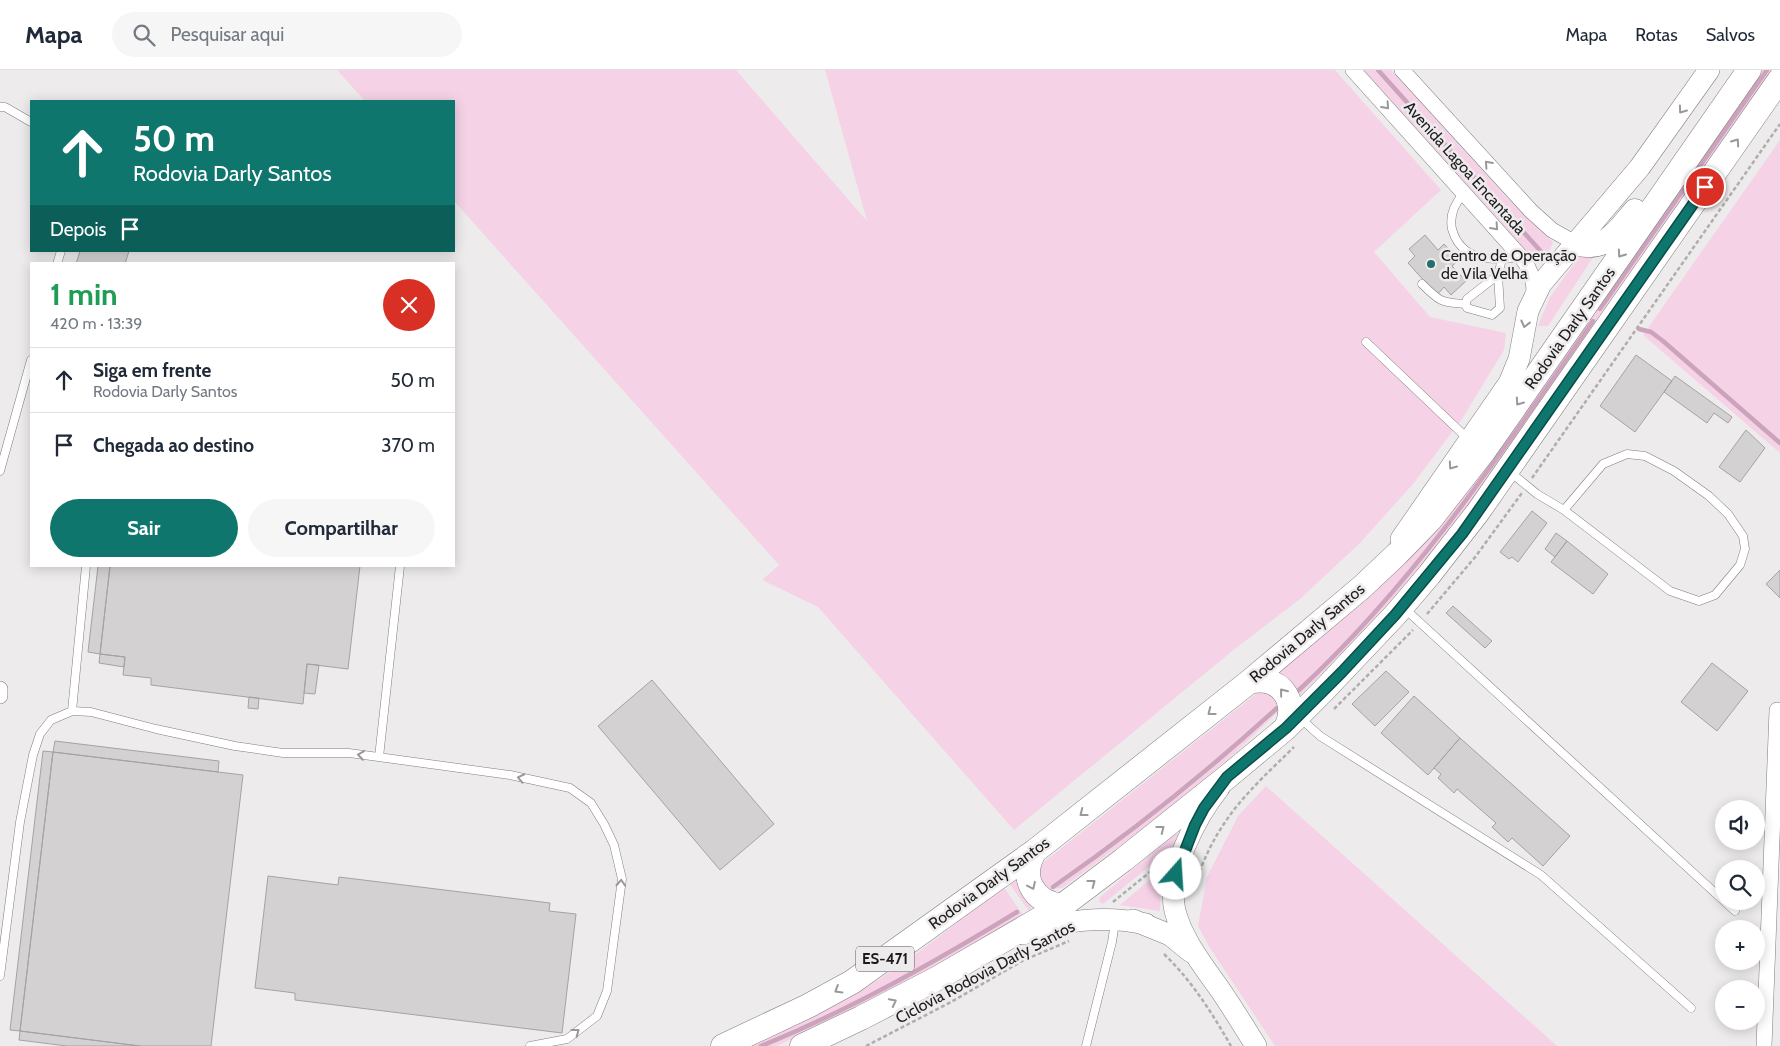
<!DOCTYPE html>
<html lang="pt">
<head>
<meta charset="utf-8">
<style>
  body { margin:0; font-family:Cabin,sans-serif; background:#f6f6f7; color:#1f2937; height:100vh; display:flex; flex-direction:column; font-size:19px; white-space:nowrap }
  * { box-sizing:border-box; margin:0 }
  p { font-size:16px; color:#747a83 }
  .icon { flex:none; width:28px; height:28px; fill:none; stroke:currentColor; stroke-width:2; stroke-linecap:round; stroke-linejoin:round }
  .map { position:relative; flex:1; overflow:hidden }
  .drawer { position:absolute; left:30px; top:192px; width:425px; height:305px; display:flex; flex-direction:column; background:#fff; border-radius:0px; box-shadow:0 2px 12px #0003 }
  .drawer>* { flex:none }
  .hud { position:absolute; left:30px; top:30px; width:425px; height:152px; border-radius:0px; box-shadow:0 2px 12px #0003; background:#0f766e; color:#fff; overflow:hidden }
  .buttons { position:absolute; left:1715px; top:730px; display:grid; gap:10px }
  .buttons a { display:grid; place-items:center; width:50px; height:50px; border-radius:50%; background:#fff; box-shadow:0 2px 12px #0003; font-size:25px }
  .pin { position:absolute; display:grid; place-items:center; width:42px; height:42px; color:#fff; margin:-21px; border:2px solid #fff; border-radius:50%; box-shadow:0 1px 5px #0007 }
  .me { position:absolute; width:55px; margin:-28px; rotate:19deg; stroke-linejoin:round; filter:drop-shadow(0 0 4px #0008) }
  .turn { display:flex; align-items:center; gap:18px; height:105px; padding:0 20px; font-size:22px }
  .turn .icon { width:65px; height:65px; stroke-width:2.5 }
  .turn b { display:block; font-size:35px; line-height:42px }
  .then { display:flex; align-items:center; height:48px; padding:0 20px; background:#0003; gap:10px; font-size:19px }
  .round { display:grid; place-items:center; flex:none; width:52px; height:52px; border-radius:26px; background:#f6f6f7 }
  .overview { display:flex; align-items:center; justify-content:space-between; height:85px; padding:0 20px }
  h1 { font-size:30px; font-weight:700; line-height:38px; color:#1e9e55 }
  .button { display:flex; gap:10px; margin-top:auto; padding:10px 20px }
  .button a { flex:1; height:58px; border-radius:30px; background:#0f766e; color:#fff; font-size:20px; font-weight:700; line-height:58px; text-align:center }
  .button a+a { background:#f6f6f7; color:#1f2937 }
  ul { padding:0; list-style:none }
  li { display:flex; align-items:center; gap:15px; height:65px; padding:0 20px; border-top:1px solid #e0e1e3 }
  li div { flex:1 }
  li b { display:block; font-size:19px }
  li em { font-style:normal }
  header { display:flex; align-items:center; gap:30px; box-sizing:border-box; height:70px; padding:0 25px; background:#fff; border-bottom:1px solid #e0e1e3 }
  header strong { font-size:24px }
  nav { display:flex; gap:28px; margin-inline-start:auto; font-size:18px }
  .search { width:350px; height:45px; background:#f6f6f7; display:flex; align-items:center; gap:12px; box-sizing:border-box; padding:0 18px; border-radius:28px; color:#747a83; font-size:19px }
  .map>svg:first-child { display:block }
  .green { fill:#f6d2e7 }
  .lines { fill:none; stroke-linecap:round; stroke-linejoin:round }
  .stream { stroke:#cba3ba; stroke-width:4.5 }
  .building { fill:#d4d1d3; stroke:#a5a2a4 }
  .lane-casing { stroke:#807d7e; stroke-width:9 }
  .street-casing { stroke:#807d7e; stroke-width:16 }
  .secondary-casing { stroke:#807d7e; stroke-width:22 }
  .primary-casing { stroke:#807d7e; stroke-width:25 }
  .path { stroke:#afadae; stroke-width:2.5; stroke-dasharray:4 2.5; stroke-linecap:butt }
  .lane { stroke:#fff; stroke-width:8 }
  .street { stroke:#fff; stroke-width:15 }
  .secondary { stroke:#fff; stroke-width:21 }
  .primary { stroke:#fff; stroke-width:24 }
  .oneway { stroke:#999 }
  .route-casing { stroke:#0a4d48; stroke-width:12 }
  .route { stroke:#0f766e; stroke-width:9 }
  .poi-dot { fill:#246f6d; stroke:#eeebed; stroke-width:2 }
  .labels { text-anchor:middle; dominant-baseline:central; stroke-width:5; stroke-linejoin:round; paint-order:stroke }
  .shield { fill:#eeebed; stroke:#5c5a5b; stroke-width:1 }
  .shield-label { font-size:15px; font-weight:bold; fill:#1d1c1d }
  .street-label { font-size:16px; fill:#1d1c1d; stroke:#eeebed }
  .poi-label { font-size:16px; fill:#1d1c1d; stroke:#eeebed; text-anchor:start }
</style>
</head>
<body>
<header>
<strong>Mapa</strong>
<div class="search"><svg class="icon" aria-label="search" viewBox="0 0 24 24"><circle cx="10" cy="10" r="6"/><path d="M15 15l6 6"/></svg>Pesquisar aqui</div>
<nav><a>Mapa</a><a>Rotas</a><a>Salvos</a></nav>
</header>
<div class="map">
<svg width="1780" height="976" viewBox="0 0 1780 976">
  <rect width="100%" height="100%" fill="#eeebed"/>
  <path class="green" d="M337,0H736L867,151L825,0H1335L1441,120L1374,182L1430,247L1506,263L1504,280L1462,349L1413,414L1359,474L1300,529L1236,578L1014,760L818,537L762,510L779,495L454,131V31H365Z
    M1364,0H1391L1510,131L1553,172C1549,183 1544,188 1532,192L1518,171Z
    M1758,0H1775L1501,393L1421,496L1362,563L1298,627C1295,614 1287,606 1274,602L1329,557Z
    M1780,70V383L1643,265Z
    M1594,186L1548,256H1538L1550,227L1579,187Z
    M1263,621L1275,625L1279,638L1277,643L1236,682L1196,716L1147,756L1062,818L1052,819C1039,815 1036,802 1044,792L1256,624Z
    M1266,716L1557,976H1275L1210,878L1198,856L1207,807L1238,746Z
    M1176,763L1179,765L1173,777L1103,834L1099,832L1100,827Z
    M1165,797L1161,815L1160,841L1120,835Z
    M1012,809L1017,810L1023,825L1032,836L1029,841L1008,812Z
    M1003,816L1023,845L971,878L818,957L776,976H744C779,959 817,945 851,926C906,895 954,855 1003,816Z"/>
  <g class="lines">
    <path class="stream" d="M1378,0L1545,186
      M1600,239L1767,0
      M1639,259L1651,262L1663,271L1780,373
      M1299,620C1415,512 1503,381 1593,251
      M1053,817C1132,762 1206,703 1277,638
      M761,976C850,940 935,892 1017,842"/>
  </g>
  <path class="building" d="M1425,165L1438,180L1444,174L1459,190L1452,196L1466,211L1451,225L1444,217L1437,225L1408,193L1415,186L1409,179Z
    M80,181H129L125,194H76Z
    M1636,285L1672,311L1635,362L1600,336Z
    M1675,306L1732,347L1728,353L1714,343L1707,353L1664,322Z
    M1746,360L1765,378L1740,412L1719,397Z
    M1532,441L1547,453L1518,492L1512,487L1509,489L1500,482Z
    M1556,463L1567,471L1555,487L1545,479Z
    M1567,471L1608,504L1593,524L1551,492Z
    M98,496H110L100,584L88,582Z
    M110,496H360L348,599L307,594L303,634L151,615V608L123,605L125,587L100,584Z
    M1780,500V528L1766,514Z
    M1453,536L1492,571L1485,578L1446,543Z
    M100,584L125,587L124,597L99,593Z
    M1712,593L1748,621L1717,661L1681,632Z
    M307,594L319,595L315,624L304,623Z
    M1386,601L1409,622L1375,656L1352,634Z
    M652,610L774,754L720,800L598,656Z
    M1414,626L1460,668L1428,705L1381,663Z
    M249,627L259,628L258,639L248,638Z
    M1460,668L1570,766L1543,796L1512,768L1508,772L1492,757L1496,753L1457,719L1454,723L1438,708L1441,704L1434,698Z
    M55,671L219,691L218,702L53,682Z
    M43,681L53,682L20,961L10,960Z
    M53,682L243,705L211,976H140L20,961Z
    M268,806L338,815L339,807L550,833L549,841L576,844L562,963L295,930V923L255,918Z
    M20,961L140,976H67L19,970Z"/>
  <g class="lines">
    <defs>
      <path id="lane" d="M0,37H5L31,52
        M1464,123C1455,133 1449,145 1452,159C1461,192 1493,191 1521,187
        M57,194L61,181
        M1498,205L1467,229L1466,234L1467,238L1492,245L1500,238L1498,205L1502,189
        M1422,214C1439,231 1441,233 1466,234
        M1366,272L1468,369
        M0,401L31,290
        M1509,401L1537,424L1564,440L1670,521L1699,531L1715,525L1740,495L1745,479L1743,466L1728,444L1709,426L1674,401L1645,386L1627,384L1603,394L1564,440
        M1404,538L1724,831
        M72,641L86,496
        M1299,647L1320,666L1541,805L1691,938
        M379,687L400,496
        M1724,831L1735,841
        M0,906L20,752L33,685L40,664L51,650L72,641L91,642L156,659L235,676L283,683H349L510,705L570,718L591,733L604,754L614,775L622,809L607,921L597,946L567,969L530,976
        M1086,976L1112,872L1115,852"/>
      <path id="street" d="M1353,0L1521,187C1531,199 1535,212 1534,227
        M1402,0L1531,141L1552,160L1575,173
        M0,619V626
        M1764,976L1777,640"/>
      <path id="secondary" d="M1401,469L1509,313L1519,289L1528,241L1541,214L1640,97L1709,0
        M1219,718C1196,747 1166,803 1175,841C1183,871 1204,897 1221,921C1233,939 1245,958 1256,976
        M1133,850L1170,865L1191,882
        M1023,864C1062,850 1106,845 1146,854"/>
      <path id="primary" d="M1575,173C1606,182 1617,162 1635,141
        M1249,612C1279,604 1299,630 1286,658
        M1035,781C1019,806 1032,832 1062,836
        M723,976L808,936L852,912L1035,781L1249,612L1362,517L1397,484L1430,450L1484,381L1749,0
        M802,976L861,948L938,908L1062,836L1123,790L1227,707L1286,658L1323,621L1395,545L1429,505L1478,442L1780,9"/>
    </defs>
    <use href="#lane" class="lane-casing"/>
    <use href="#street" class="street-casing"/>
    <use href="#secondary" class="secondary-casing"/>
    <use href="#primary" class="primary-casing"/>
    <path class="path" d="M1532,408L1780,54
      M1427,544L1476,486L1522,423
      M1334,639L1413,560
      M1194,801L1199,803C1221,745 1251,719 1294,677
      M1113,832L1161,793
      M1164,884C1192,911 1212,943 1231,976
      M866,976L951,932L1024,890L1069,871"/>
    <use href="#lane" class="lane"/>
    <use href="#street" class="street"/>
    <use href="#secondary" class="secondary"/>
    <use href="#primary" class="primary"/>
  </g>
  <defs><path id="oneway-chevron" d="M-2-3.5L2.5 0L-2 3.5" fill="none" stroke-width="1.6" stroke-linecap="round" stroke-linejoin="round" transform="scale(1.25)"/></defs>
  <g class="oneway">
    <use href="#oneway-chevron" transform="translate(1386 36) rotate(48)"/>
    <use href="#oneway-chevron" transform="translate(1682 40) rotate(126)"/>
    <use href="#oneway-chevron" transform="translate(1736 72) rotate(-55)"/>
    <use href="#oneway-chevron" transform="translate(1488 94) rotate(-132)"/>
    <use href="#oneway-chevron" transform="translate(1495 157) rotate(48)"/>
    <use href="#oneway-chevron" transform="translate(1621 184) rotate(125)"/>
    <use href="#oneway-chevron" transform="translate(1525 254) rotate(104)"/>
    <use href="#oneway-chevron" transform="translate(1519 332) rotate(125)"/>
    <use href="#oneway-chevron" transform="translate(1452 396) rotate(125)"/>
    <use href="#oneway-chevron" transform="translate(1283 622) rotate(-129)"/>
    <use href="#oneway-chevron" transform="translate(1211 642) rotate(142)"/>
    <use href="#oneway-chevron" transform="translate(361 685) rotate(-172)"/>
    <use href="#oneway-chevron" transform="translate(521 708) rotate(-168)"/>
    <use href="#oneway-chevron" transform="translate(1083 743) rotate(142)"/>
    <use href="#oneway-chevron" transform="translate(1161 759) rotate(-38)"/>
    <use href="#oneway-chevron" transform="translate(621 813) rotate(-87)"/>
    <use href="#oneway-chevron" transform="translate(1092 813) rotate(-37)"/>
    <use href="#oneway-chevron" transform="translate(1032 816) rotate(65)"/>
    <use href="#oneway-chevron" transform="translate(838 920) rotate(149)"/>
    <use href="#oneway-chevron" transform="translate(893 932) rotate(-27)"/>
    <use href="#oneway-chevron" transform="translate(576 962) rotate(-37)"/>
  </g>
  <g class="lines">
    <defs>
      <path id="route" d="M1176,804L1195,755L1204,738L1227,707L1286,658L1342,602L1395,545L1462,464L1705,117"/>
    </defs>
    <use href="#route" class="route-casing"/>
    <use href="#route" class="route"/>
  </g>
  <circle class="poi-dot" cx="1431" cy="194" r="5"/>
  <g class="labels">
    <rect class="shield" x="856" y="876.5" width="58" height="25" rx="4"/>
    <g class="shield-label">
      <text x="885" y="889">ES-471</text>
    </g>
    <g class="street-label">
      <text transform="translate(1465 98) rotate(48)">Avenida Lagoa Encantada</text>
      <text transform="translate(1570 258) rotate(-55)">Rodovia Darly Santos</text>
      <text transform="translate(1307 563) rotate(-40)">Rodovia Darly Santos</text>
      <text transform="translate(989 813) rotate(-36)">Rodovia Darly Santos</text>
      <text transform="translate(985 902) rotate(-28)">Ciclovia Rodovia Darly Santos</text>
    </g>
    <g class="poi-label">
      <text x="1441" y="185">Centro de Operação<tspan x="1441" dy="18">de Vila Velha</tspan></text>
    </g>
  </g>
</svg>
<div class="buttons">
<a><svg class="icon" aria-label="sound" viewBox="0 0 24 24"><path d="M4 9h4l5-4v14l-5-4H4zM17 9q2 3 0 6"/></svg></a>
<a><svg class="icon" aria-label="search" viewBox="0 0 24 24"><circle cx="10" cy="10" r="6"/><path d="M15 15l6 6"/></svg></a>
<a>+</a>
<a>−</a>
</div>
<div class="pin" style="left:1705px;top:117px;background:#d93025"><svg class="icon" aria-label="arrive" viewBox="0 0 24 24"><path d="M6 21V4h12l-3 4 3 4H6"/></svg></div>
<svg class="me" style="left:1176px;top:804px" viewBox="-20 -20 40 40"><circle r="19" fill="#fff"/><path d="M0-13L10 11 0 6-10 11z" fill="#0f766e"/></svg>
<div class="hud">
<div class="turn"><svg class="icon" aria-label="ahead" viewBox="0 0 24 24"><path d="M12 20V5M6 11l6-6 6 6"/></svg><div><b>50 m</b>Rodovia Darly Santos</div></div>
<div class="then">Depois<svg class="icon" aria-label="arrive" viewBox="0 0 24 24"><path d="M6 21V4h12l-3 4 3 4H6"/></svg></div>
</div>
<section class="drawer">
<div class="overview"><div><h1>1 min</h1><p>420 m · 13:39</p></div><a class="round" style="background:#d93025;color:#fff"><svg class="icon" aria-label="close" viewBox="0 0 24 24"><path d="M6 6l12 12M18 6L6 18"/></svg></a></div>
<ul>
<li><svg class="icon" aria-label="ahead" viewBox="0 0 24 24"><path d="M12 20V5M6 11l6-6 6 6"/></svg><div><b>Siga em frente</b><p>Rodovia Darly Santos</p></div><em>50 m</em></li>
<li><svg class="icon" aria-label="arrive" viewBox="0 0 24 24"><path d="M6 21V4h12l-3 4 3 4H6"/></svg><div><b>Chegada ao destino</b></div><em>370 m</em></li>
</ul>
<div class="button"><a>Sair</a><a>Compartilhar</a></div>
</section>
</div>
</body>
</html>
